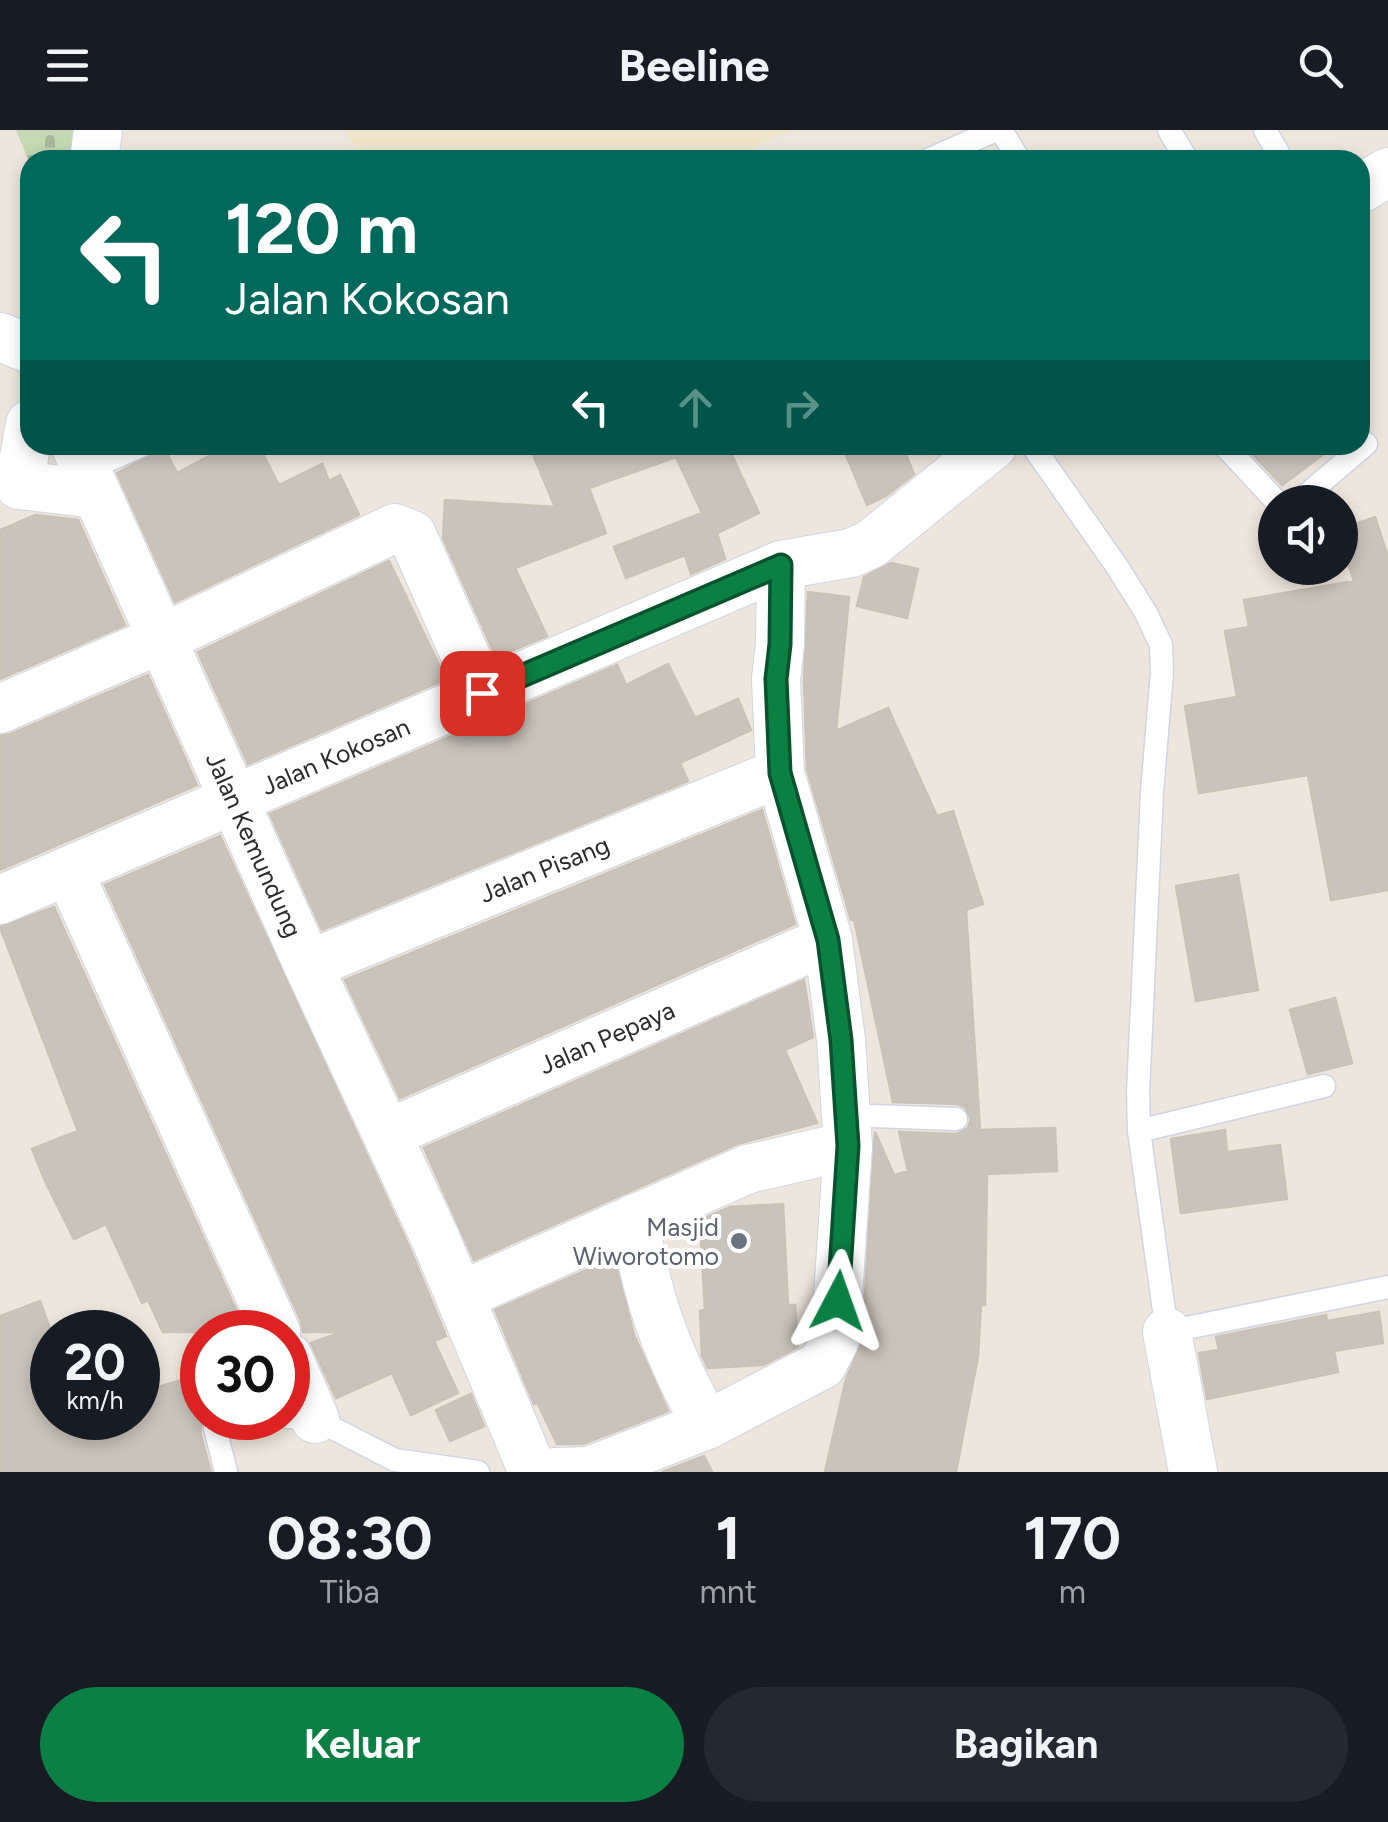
<!DOCTYPE html>
<html lang="id">
<head>
<meta charset="utf-8">
<style>
  body { margin:0; font-family:Figtree,sans-serif; background:#242831; color:#f1f3f6; height:100vh; display:flex; flex-direction:column; font-size:38px; white-space:nowrap }
  * { box-sizing:border-box; margin:0 }
  p { font-size:32px; color:#9ea1a6 }
  .icon { flex:none; width:55px; height:55px; fill:none; stroke:currentColor; stroke-width:2; stroke-linecap:round; stroke-linejoin:round }
  .map { position:relative; height:1342px; overflow:hidden }
  .drawer { display:flex; flex-direction:column; background:#171b24; flex:1 }
  .drawer>* { flex:none }
  .top-card { position:absolute; left:20px; top:20px; width:1350px; height:305px; border-radius:30px; box-shadow:0 5px 15px #0003; background:#00695c; color:#fff; overflow:hidden }
  .buttons { position:absolute; left:1258px; top:355px; display:grid; gap:20px }
  .buttons a { display:grid; place-items:center; width:100px; height:100px; border-radius:50%; background:#171b24; box-shadow:0 5px 15px #0003; font-size:50px }
  .speed { position:absolute; left:30px; top:1180px; display:flex; gap:20px; font-size:50px; font-weight:700; text-align:center }
  .speed>* { display:grid; place-content:center; width:130px; height:130px; border-radius:50%; background:#171b24; box-shadow:0 5px 15px #0003; line-height:1 }
  .speed small { font-size:25px; font-weight:400 }
  .speed .limit { border:15px solid #d22; background:#fff; color:#111 }
  .pin { position:absolute; display:grid; place-items:center; width:85px; height:85px; color:#fff; margin:-42px; border-radius:20px; box-shadow:0 5px 15px #0006 }
  .me { position:absolute; width:110px; margin:-55px; rotate:4deg; stroke-linejoin:round; filter:drop-shadow(0 0 8px #0008) }
  .turn { display:flex; align-items:center; gap:35px; height:210px; padding:0 40px; font-size:45px }
  .turn .icon { width:130px; height:130px; stroke-width:2.5 }
  .turn b { display:block; font-size:70px; line-height:85px }
  .lanes { display:flex; align-items:center; height:95px; padding:0 40px; background:#0003; justify-content:center; gap:50px; direction:ltr }
  .lanes .off { opacity:.35 }
  .eta { display:flex; justify-content:space-evenly; align-items:center; height:170px; text-align:center }
  .eta b { font-size:60px; font-weight:700; line-height:70px }
  .action { display:flex; gap:20px; margin-top:auto; padding:20px 40px }
  .action a { flex:1; height:115px; border-radius:60px; background:#0b8043; color:#fff; font-size:40px; font-weight:700; line-height:115px; text-align:center }
  .action a+a { background:#242831; color:#f1f3f6 }
  header { display:flex; justify-content:space-between; align-items:center; height:130px; padding:0 40px; background:#171b24; font-size:45px; font-weight:700 }
  .map>svg:first-child { display:block }
  .education { fill:#efe5cb }
  .cemetery { fill:url(#cemetery-stones) }
  .building { fill:#c9c4bb; stroke:#c9c3b6; stroke-width:2.5 }
  .lines { fill:none; stroke-linecap:round; stroke-linejoin:round }
  .lane-casing { stroke:#d1d4e4; stroke-width:25 }
  .street-casing { stroke:#d1d4e4; stroke-width:50 }
  .lane { stroke:#fff; stroke-width:22 }
  .street { stroke:#fff; stroke-width:48 }
  .route-casing { stroke:#07532c; stroke-width:25 }
  .route { stroke:#0b8043; stroke-width:18 }
  .worship-dot { fill:#6b7280; stroke:#fff; stroke-width:4 }
  .labels { text-anchor:middle; dominant-baseline:central; stroke-width:8; stroke-linejoin:round; paint-order:stroke }
  .street-label { font-size:25px; fill:#2b2b2b; stroke:#fff }
  .worship-label { font-size:25px; fill:#5b616d; stroke:#fff; text-anchor:end }
</style>
</head>
<body>
<header><svg class="icon" aria-label="menu" viewBox="0 0 24 24"><path d="M4 6h16M4 12h16M4 18h16"/></svg>Beeline<svg class="icon" aria-label="search" viewBox="0 0 24 24"><circle cx="10" cy="10" r="6"/><path d="M15 15l6 6"/></svg></header>
<div class="map">
<svg width="1388" height="1342" viewBox="0 0 1388 1342">
  <defs>
    <pattern id="cemetery-stones" width="16" height="16" patternUnits="userSpaceOnUse" patternTransform="scale(2.5)"><rect width="16" height="16" fill="#c3d8b3"/><path d="M2 7V4a2 2 0 0 1 4 0v3zM10 15v-3a2 2 0 0 1 4 0v3z" fill="#a8ba9a"/></pattern>
  </defs>
  <rect width="100%" height="100%" fill="#ede6dc"/>
  <path class="education" d="M346,0H791L729,30H359Z"/>
  <path class="cemetery" d="M16,0H79L85,14L47,30H30V34Z"/>
  <path class="building" d="M230,315H258L279,355L322,334L329,351L340,345L359,385L175,472L117,343L164,318L177,343Z
    M529,315H727L759,383L717,403L725,429L691,444L685,425L626,448L614,417L702,383L676,327L589,358L606,403L515,438L547,506L496,527L443,408L445,370L555,377Z
    M842,315H902L914,344L886,366L867,375Z
    M1244,315H1336L1282,355Z
    M35,385L78,390L125,495L0,549V400Z
    M1375,387L1388,427V760L1331,770L1308,645L1199,663L1185,576L1237,567L1225,501L1249,497L1244,470L1354,451L1340,410V399Z
    M389,431L446,549L248,634L198,522Z
    M891,433L918,439L907,488L857,476L864,447Z
    M808,462L849,467L836,601L888,578L937,686L953,681L983,774L966,780L980,1000L1055,998L1057,1041L987,1044L985,1175H981L978,1226L956,1342H825L846,1249L862,1212L875,1002L894,1045L908,1041L899,1002L956,1004L968,998L971,989L965,977L958,974L893,972L854,789L851,790L807,639L804,550Z
    M668,534L695,588L738,569L751,600L680,633L688,651L322,800L270,684L617,535L626,555Z
    M148,545L197,655L0,740V606L11,604Z
    M762,680L795,794L400,968L345,850Z
    M220,706L411,1121L446,1206L434,1211L458,1263L411,1285L392,1243L336,1268L311,1213L342,1202H303L301,1191L105,755Z
    M1238,745L1258,860L1196,871L1176,756Z
    M54,777L246,1202H163L148,1170L142,1173L106,1094L74,1109L45,1051L32,1019L78,1001L0,797Z
    M804,850L813,907L785,920L817,993L737,1014L474,1130L424,1018Z
    M1335,868L1352,933L1308,944L1290,880Z
    M1225,1000L1227,1022L1280,1015L1287,1069L1181,1083L1171,1009Z
    M783,1074L788,1175H795L798,1217L763,1235L708,1238L702,1226L700,1181L705,1180L700,1090L730,1077Z
    M614,1128L634,1205L668,1281L583,1314H557L537,1272L534,1274L495,1180Z
    M40,1171L52,1204V1288H138V1263L202,1244L203,1288L200,1302L211,1342H0V1186Z
    M1379,1182L1383,1213L1334,1221L1338,1242L1207,1269L1199,1223L1219,1220L1216,1207L1326,1185L1327,1191Z
    M471,1264L484,1296L450,1311L436,1280Z
    M704,1326L712,1342H662Z"/>
  <g class="lines">
    <defs>
      <path id="lane" d="M1001,0L1019,30
        M1169,0L1187,30
        M1265,0L1282,30
        M928,30L996,0
        M1032,315L1118,438L1146,483L1161,515L1162,542L1152,662L1138,962L1139,1001L1167,1202L1388,1157
        M1224,315L1277,372
        M86,340L143,315
        M1298,372L1366,314
        M845,985L956,989
        M1139,1001L1324,956
        M288,1287L315,1289L395,1330L478,1342
        M220,1288L215,1298L226,1342"/>
      <g id="street">
        <path d="M94,30L98,0"/>
        <path d="M1360,59L1388,42"/>
        <path d="M0,207L30,219"/>
        <path id="s1" d="M75,315L308,835L436,1110L533,1342"/>
        <path d="M19,355L96,364"/>
        <path d="M19,355L30,294"/>
        <path d="M0,579L161,509L395,398L412,405L482,563"/>
        <path d="M69,742L276,1202"/>
        <path id="s2" d="M0,770L781,435L851,423L871,414L993,315"/>
        <path id="s3" d="M308,835L780,643"/>
        <path id="s4" d="M387,1004L828,810"/>
        <path d="M635,1088C644,1163 669,1230 707,1295"/>
        <path d="M460,1166L748,1039L848,1016"/>
        <path d="M1167,1202L1193,1342"/>
        <path d="M288,1227L315,1289"/>
        <path d="M555,1342L589,1341L707,1295L822,1235L835,1210L848,1016L841,910L828,810L780,643L776,549L780,514L781,435"/>
      </g>
    </defs>
    <use href="#lane" class="lane-casing"/>
    <use href="#street" class="street-casing"/>
    <use href="#lane" class="lane"/>
    <use href="#street" class="street"/>
  </g>
  <g class="lines">
    <defs>
      <path id="route" d="M482,563L781,435L780,514L776,549L780,643L828,810L841,910L848,1016L838,1171"/>
    </defs>
    <use href="#route" class="route-casing"/>
    <use href="#route" class="route"/>
  </g>
  <circle class="worship-dot" cx="739" cy="1111" r="10"/>
  <g class="labels">
    <g class="street-label">
      <text stroke="none"><textPath href="#s2" startOffset="365">Jalan Kokosan</textPath></text>
      <text stroke="none"><textPath href="#s1" startOffset="438">Jalan Kemundung</textPath></text>
      <text stroke="none"><textPath href="#s3" startOffset="255">Jalan Pisang</textPath></text>
      <text stroke="none"><textPath href="#s4" startOffset="240">Jalan Pepaya</textPath></text>
    </g>
    <g class="worship-label">
      <text x="719" y="1097">Masjid<tspan x="719" dy="29">Wiworotomo</tspan></text>
    </g>
  </g>
</svg>
<div class="buttons">
<a><svg class="icon" aria-label="sound" viewBox="0 0 24 24"><path d="M4 9h4l5-4v14l-5-4H4zM17 9q2 3 0 6"/></svg></a>
</div>
<div class="speed"><div>20<small>km/h</small></div><div class="limit">30</div></div>
<div class="pin" style="left:482px;top:563px;background:#d93025"><svg class="icon" aria-label="arrive" viewBox="0 0 24 24"><path d="M6 21V4h12l-3 4 3 4H6"/></svg></div>
<svg class="me" style="left:838px;top:1171px" viewBox="-20 -20 40 40"><path d="M0-17L14 15 0 8-14 15z" fill="#0b8043" stroke="#fff" stroke-width="4"/></svg>
<div class="top-card">
<div class="turn"><svg class="icon" aria-label="left" viewBox="0 0 24 24"><path d="M17 20v-9H6M10 6l-5 5 5 5"/></svg><div><b>120 m</b>Jalan Kokosan</div></div>
<div class="lanes"><svg class="icon" aria-label="left" viewBox="0 0 24 24"><path d="M17 20v-9H6M10 6l-5 5 5 5"/></svg><svg class="icon off" aria-label="ahead" viewBox="0 0 24 24"><path d="M12 20V5M6 11l6-6 6 6"/></svg><svg class="icon off" aria-label="right" viewBox="0 0 24 24"><path d="M7 20v-9h11M14 6l5 5-5 5"/></svg></div>
</div>
</div>
<section class="drawer">
<div class="eta">
<div><b>08:30</b><p>Tiba</p></div>
<div><b>1</b><p>mnt</p></div>
<div><b>170</b><p>m</p></div>
</div>
<div class="action"><a>Keluar</a><a>Bagikan</a></div>
</section>
</body>
</html>
